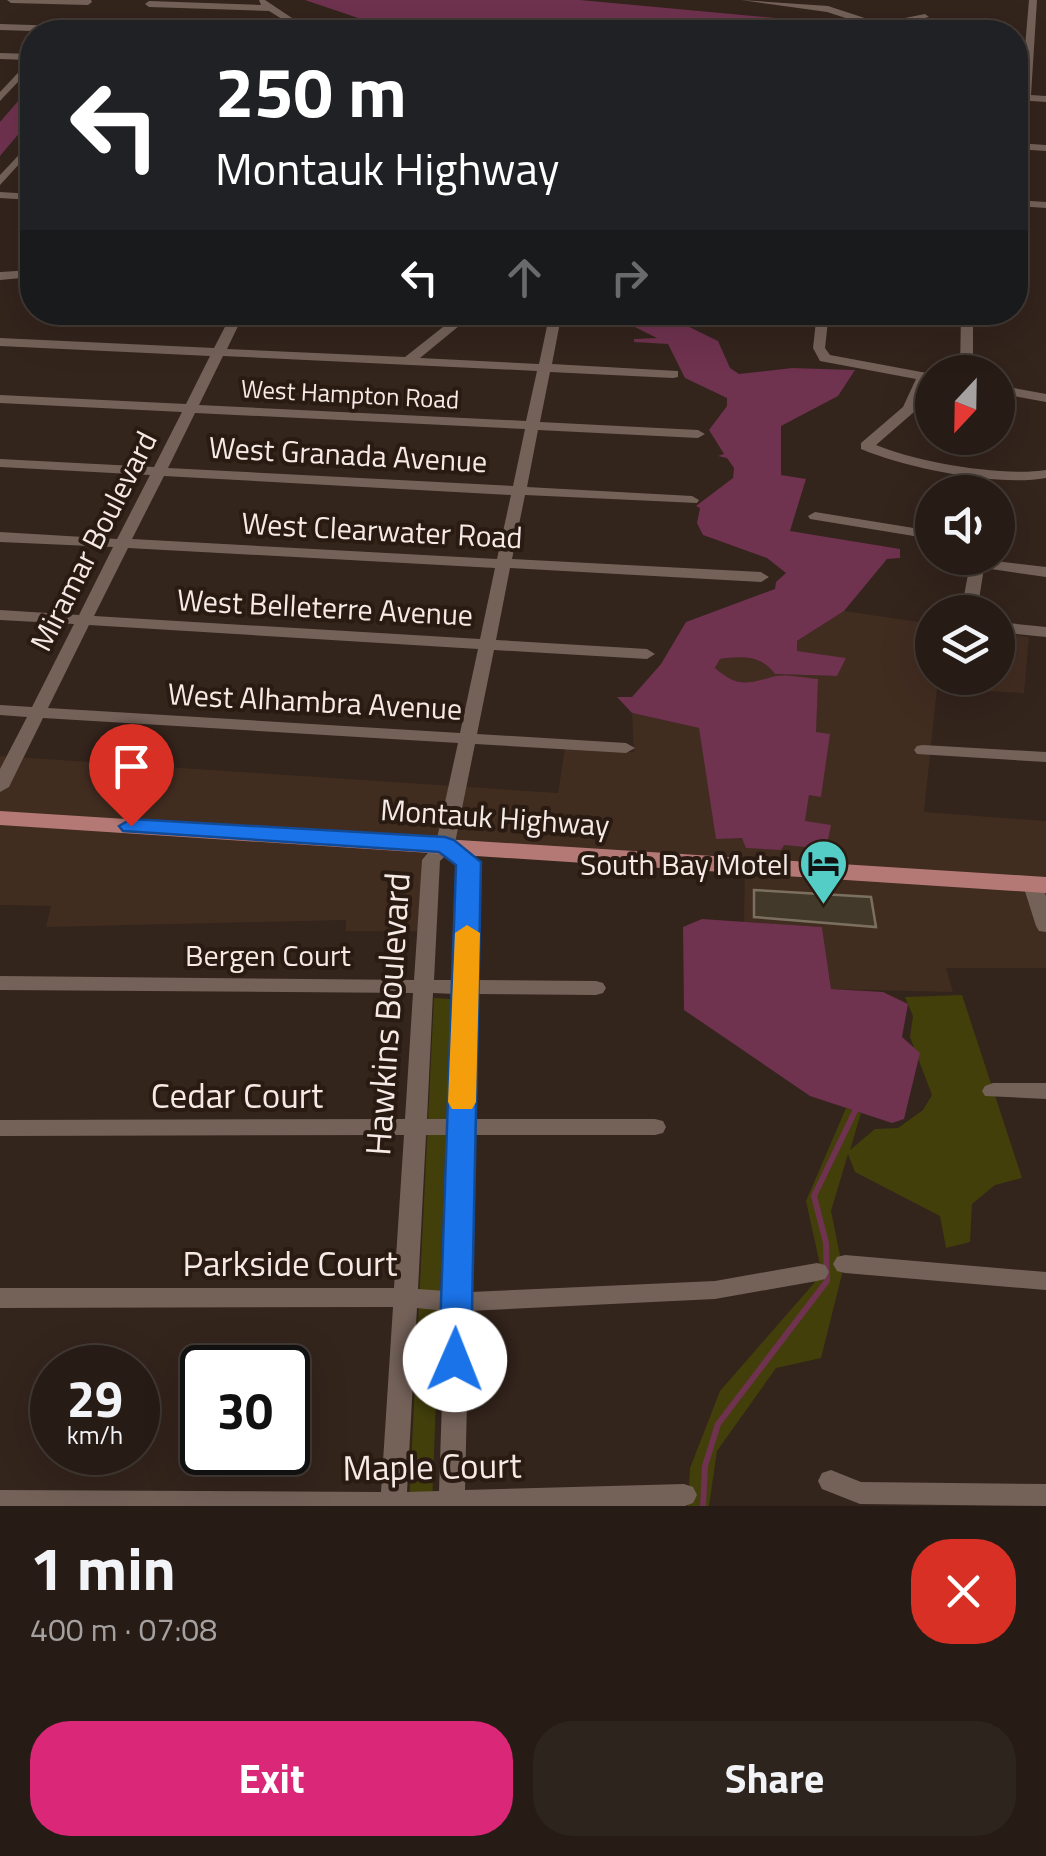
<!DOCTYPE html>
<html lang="en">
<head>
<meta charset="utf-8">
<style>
  body { margin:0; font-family:"Titillium Web",sans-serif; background:#2e241e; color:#f1f3f6; height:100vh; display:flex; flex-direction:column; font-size:38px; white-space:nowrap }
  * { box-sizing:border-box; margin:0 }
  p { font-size:32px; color:#a4a1a0 }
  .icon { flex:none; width:55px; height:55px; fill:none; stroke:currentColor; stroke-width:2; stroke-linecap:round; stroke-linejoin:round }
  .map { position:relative; height:1506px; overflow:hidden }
  .panel { display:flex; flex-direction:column; background:#261b15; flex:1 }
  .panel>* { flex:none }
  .guide { position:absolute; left:20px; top:20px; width:1008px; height:305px; border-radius:40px; box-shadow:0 10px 40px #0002,0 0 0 2px #423934; background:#202124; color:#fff; overflow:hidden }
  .needle { width:65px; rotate:202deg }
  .buttons { position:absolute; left:915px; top:355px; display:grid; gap:20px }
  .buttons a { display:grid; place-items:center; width:100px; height:100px; border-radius:50%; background:#261b15; box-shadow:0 10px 40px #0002,0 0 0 2px #423934; font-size:50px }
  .speed { position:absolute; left:30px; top:1345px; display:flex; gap:20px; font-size:50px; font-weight:700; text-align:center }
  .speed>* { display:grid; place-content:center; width:130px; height:130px; border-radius:50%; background:#261b15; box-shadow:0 10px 40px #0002,0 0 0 2px #423934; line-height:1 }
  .speed small { font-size:25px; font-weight:400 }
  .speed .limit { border:5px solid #111; border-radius:15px; background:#fff; color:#111 }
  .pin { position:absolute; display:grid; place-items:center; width:85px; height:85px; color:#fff; margin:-102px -42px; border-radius:50% 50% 50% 0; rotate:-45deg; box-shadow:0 0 10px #0007 }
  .pin .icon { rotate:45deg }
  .me { position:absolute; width:110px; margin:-55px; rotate:1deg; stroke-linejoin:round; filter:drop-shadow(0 0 8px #0008) }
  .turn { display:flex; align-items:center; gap:35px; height:210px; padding:0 30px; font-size:45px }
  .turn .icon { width:130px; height:130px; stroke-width:2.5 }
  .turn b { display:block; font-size:70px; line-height:85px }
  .lanes { display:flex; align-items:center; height:95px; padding:0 30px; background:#0003; justify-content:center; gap:50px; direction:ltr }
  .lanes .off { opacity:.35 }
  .round { display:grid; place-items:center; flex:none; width:105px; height:105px; border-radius:40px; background:#2e241e }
  .head { display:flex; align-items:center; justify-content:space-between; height:170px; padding:0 30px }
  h1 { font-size:60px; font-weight:700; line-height:75px }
  .primary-button { display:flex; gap:20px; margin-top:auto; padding:20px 30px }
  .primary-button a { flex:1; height:115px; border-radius:40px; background:#db2777; color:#fff; font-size:40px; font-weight:700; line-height:115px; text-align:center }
  .primary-button a+a { background:#2e241e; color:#f1f3f6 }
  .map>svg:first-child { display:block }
  .built { fill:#412c20 }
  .green { fill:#423f0b }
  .water { fill:#6f324f }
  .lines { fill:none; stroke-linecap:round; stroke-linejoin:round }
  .stream { stroke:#6f324f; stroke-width:6 }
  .building { fill:#43392b; stroke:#7b7060; stroke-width:2.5 }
  .minor { fill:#746259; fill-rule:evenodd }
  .major { fill:#b47975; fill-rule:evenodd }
  .route { fill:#1a73e8; stroke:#114b97; stroke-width:2.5 }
  .slow { fill:#f59e0b }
  .labels { text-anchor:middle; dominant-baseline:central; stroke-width:8; stroke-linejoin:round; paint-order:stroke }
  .far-street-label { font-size:25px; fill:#f5eae5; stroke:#291a12 }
  .street-label { font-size:30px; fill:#f5eae5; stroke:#291a12 }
  .poi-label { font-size:30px; fill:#f5eae5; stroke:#291a12; text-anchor:end }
  .near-street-label { font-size:35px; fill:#f5eae5; stroke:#291a12 }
</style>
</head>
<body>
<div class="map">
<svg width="1046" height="1506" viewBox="0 0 1046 1506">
  <rect width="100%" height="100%" fill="#33241c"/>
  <path class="built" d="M844,611L932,624V678H998V633L1029,637L1024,693L937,688L924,812L1046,821V968H946L953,992L831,989L822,927L744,922L745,864L427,841L419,931H346V920L46,927L51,906L0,905V756L558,793L565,748L634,752L632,713L699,728L743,838L826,849L805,822L809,795L821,796L829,735L816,733L766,682L745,684L728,679L715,668L720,659L743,656L767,663L775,674L837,676L845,658L796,651L797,641Z"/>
  <path class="green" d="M962,995L1022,1178L995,1185L972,1204L970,1242L946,1248L940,1216L855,1172L848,1154L831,1211L843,1270L821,1358L776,1368L717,1451L709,1506H688L690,1468L720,1391L822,1274L806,1201L846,1108L861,1113L850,1150L875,1129L898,1128L923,1110L932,1095L910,1037L913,1016L905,997Z
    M434,998L451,999L432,1506H409Z"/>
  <path class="water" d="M305,0H580L785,19L837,32H572L449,18L436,20L429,32H360L368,24L361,19Z
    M32,85V118L0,156V122Z
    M628,313H676L681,323L718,341L730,368L739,374L792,368L855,370L838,396L781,426V475L806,479L790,531L900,549V558L887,559L844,611L797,641V651L846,658L837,676L775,674C761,655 742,656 720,659L715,668C739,689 748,683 776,676C787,674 806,678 818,679L816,732L830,734L821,797L809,795L805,821L831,825L826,849L784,845L781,850L746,848L742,838L716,839L699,728L632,713L617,697H632L661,664L686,622L775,589L776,582L786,573L767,558L703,535L697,523L700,508L696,506L733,478L734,468L727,458L718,456L724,454L709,430L727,406V398L685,378L668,344L634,342V339L657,338L635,327Z
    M702,919L822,927L831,989L883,992L908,1004L902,1037L920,1053L904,1119L892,1123L810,1096L684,1010L683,927Z"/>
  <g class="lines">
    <path class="stream" d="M703,1506L705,1466L718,1424L827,1281L826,1243L814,1196L856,1109"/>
  </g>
  <path class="building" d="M754,890L871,897L876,927L754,917Z"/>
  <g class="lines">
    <path class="minor" d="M7,0H91L92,2L88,5L11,3Z
      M259,0H265L313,32H303L269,11L149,7L145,4L149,1L261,5Z
      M741,0L828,6L880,23L925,14L929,17L889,26L902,32H889L827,12Z
      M1029,0H1037L1031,95L1046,96V102L1015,100V94H1021Z
      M0,24L64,26L69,29L64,32L0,30Z
      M127,28L169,29L174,32H123Z
      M0,53L32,54V67L0,101V92L30,60L0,59Z
      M32,141V150L0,185V175Z
      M1015,143L1046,145V151L1015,149Z
      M0,192L32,194V200L0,198Z
      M1015,200L1046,202V208L1015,206Z
      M32,270V277L0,280V272Z
      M272,312H339L333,316L240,322L227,349L405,357L462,312H476L420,358L539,364L550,312H562L552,364L678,371V377L673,378L550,372L540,422L698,430L705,434L698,438L538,430L527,487L692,496L699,500L697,503L525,495L512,559L761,572L769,577L761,582L510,568L496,640L647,649L655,654L647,659L494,650L477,734L626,743L635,748L626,753L475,744L455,843L478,862L476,980L596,981L603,983L606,988L603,993L596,995L476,994L473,1119H655L663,1121L666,1127L663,1133L655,1135H473L470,1292L715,1281L817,1263L825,1265L829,1272L825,1279L817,1281L715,1299L469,1311L465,1490L684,1484L693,1487L697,1495L693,1503L685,1506H0V1490L381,1492L393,1307L0,1308V1288H394L404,1135L0,1136V1120L405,1119L413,993L0,990V976L414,980L422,860L436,843L458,743L43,718L9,787L0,792V769L27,717L0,715V705L32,707L74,624L0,620V610L79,615L113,547L0,542V532L117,539L150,475L0,467V459L154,467L182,412L0,403V395L186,404L210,356L0,346V338L214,348L227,323L190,326L186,325V319ZM223,356L537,371L526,421L199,405ZM195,413L525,429L513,486L168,468ZM164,476L511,495L497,559L132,539ZM128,548L495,568L480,639L94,616ZM89,625L478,649L460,733L48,708ZM446,855L460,864L456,980H434L440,861ZM433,993L455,994L451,1119H427ZM426,1135H451L446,1291L418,1289ZM417,1308L445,1311L439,1491L407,1492Z
      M817,312H829L825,348L830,355L932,374V382L928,381L914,412L876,445C916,462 1003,477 1046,470V478C998,487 906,468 861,449V443L903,407L916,379L820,361L813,348Z
      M961,312H973V372H960Z
      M998,385L1046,394V402L998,393Z
      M815,512L932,531V539L810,519L808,516Z
      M971,558L1046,567V577L984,568L977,612H961Z
      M998,622L1046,627V637L998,632Z
      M923,745L1046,752V762L917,754L914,750L917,746Z
      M1033,879L1040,881L1046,896V932L1039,931L1036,926L1023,885Z
      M993,1083H1046V1099L985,1096L982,1091L985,1086Z
      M845,1255L1046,1272V1290L845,1273L837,1271L833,1264L837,1257Z
      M831,1470L861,1482L1046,1484V1506L860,1504L822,1489L818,1481L822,1473Z"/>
    <path class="major" d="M0,811L1046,877V893L0,825Z"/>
  </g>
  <path class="route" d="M131,819L445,837L454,840L481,862L471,1360L467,1370L455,1373L444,1370L439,1360L456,865L439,852L123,831L119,826Z"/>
  <path class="slow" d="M467,925L480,933L476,1102L472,1109H452L448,1102L455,933Z"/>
  <defs>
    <symbol id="hotel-pin" viewBox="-11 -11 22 30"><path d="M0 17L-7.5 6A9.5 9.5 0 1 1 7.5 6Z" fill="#54cdc7" stroke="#291a12"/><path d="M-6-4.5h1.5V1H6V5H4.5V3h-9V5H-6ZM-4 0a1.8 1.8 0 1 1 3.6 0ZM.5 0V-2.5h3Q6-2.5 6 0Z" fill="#111"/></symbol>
  </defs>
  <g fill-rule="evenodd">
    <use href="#hotel-pin" x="796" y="836" width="55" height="75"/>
  </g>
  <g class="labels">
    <g class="far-street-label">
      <text transform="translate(350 394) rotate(3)">West Hampton Road</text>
    </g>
    <g class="street-label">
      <text transform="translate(348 454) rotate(3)">West Granada Avenue</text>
      <text transform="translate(382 530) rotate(3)">West Clearwater Road</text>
      <text transform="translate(93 541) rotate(-63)">Miramar Boulevard</text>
      <text transform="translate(325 607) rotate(3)">West Belleterre Avenue</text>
      <text transform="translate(315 701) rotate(3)">West Alhambra Avenue</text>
      <text transform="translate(495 817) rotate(4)">Montauk Highway</text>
      <text x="268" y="955">Bergen Court</text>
    </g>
    <g class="poi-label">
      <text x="789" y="864">South Bay Motel</text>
    </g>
    <g class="near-street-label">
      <text transform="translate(387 1014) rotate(-86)">Hawkins Boulevard</text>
      <text x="237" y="1095">Cedar Court</text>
      <text x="290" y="1263">Parkside Court</text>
      <text transform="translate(432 1466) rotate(-1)">Maple Court</text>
    </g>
  </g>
</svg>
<div class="buttons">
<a><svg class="needle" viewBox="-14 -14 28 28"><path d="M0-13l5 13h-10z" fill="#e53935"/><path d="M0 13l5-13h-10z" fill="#a4a1a0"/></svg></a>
<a><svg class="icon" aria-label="sound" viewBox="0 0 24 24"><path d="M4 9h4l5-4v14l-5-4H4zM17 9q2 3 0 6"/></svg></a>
<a><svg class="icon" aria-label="layers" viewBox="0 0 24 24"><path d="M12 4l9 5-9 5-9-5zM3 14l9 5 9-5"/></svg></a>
</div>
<div class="speed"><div>29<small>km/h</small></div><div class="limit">30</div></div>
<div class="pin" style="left:131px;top:826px;background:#d93025"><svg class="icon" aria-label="arrive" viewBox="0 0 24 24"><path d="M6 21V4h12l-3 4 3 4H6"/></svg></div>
<svg class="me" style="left:455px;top:1360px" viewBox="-20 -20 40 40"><circle r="19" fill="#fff"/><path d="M0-13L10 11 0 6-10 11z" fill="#1a73e8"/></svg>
<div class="guide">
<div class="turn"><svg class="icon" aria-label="left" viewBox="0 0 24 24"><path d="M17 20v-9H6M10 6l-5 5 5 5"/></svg><div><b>250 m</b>Montauk Highway</div></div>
<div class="lanes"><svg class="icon" aria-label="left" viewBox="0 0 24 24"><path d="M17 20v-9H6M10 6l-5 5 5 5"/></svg><svg class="icon off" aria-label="ahead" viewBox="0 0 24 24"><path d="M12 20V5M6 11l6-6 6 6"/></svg><svg class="icon off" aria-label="right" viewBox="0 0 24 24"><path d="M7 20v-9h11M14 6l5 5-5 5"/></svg></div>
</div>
</div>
<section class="panel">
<div class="head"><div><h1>1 min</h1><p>400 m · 07:08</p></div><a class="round" style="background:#d93025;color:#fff"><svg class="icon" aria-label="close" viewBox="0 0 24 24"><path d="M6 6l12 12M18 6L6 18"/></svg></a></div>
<div class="primary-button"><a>Exit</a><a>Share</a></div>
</section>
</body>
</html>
